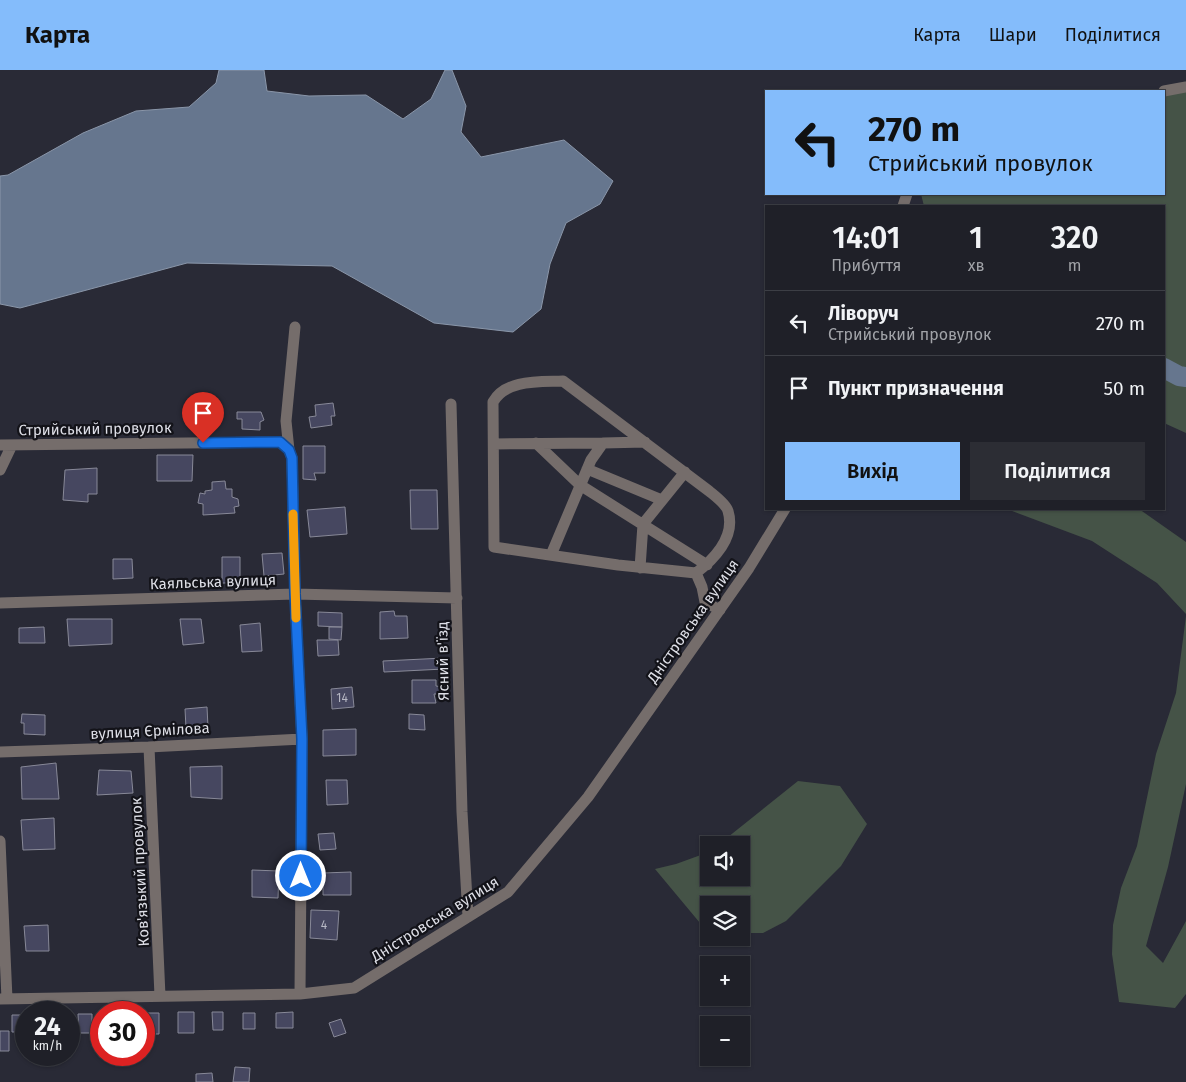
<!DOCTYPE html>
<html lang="uk">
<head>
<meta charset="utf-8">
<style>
  body { margin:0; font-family:"Fira Sans",sans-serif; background:#2c2d34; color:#f1f3f6; height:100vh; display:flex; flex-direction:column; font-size:19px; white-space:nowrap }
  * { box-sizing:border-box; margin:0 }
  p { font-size:16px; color:#a1a3a8 }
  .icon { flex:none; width:28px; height:28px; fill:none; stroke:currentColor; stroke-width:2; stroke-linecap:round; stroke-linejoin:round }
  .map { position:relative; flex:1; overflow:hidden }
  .drawer { position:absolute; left:765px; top:135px; width:400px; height:305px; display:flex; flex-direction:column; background:#1f2028; border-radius:0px; box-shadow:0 1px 4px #0004,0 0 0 1px #3c3e45 }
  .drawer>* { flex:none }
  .banner { position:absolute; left:765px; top:20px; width:400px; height:105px; border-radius:0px; box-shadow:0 1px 4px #0004,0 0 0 1px #3c3e45; background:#84bcfb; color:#111; overflow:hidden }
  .fabs { position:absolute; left:700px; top:766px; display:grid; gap:10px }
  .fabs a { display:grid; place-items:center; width:50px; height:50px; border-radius:0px; background:#1f2028; box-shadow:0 1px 4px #0004,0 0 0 1px #3c3e45; font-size:25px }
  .speed { position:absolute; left:15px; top:931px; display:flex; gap:10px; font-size:25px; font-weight:700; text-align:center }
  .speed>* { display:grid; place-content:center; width:65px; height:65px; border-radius:50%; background:#1f2028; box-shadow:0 1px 4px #0004,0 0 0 1px #3c3e45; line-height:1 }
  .speed small { font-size:12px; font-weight:400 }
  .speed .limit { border:8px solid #d22; background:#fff; color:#111 }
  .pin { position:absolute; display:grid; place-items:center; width:42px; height:42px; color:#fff; margin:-51px -21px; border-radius:50% 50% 50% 0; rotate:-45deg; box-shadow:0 0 5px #0007 }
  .pin .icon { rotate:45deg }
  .me { position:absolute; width:55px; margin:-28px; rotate:0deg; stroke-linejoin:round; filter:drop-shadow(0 0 4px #0008) }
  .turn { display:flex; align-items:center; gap:18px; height:105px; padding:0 20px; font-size:22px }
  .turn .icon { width:65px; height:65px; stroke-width:2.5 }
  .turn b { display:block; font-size:35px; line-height:42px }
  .eta { display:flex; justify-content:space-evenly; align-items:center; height:85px; text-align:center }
  .eta b { font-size:30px; font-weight:600; line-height:35px }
  .primary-button { display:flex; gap:10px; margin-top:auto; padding:10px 20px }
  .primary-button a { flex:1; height:58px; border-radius:0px; background:#84bcfb; color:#111; font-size:20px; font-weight:600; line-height:58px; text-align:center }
  .primary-button a+a { background:#2c2d34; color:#f1f3f6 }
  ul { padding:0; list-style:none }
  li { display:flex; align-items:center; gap:15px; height:65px; padding:0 20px; border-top:1px solid #3c3e45 }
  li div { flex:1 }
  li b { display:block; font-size:19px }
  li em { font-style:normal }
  header { display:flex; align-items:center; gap:30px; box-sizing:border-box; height:70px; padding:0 25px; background:#84bcfb; color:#111 }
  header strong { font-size:24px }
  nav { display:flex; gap:28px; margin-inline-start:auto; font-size:18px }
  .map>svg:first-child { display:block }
  .green { fill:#455347 }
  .water { fill:#66768e; stroke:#8a96a9 }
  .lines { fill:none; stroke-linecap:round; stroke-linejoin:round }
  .river { stroke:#66768e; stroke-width:20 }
  .building { fill:#464760; stroke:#888998 }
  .minor { stroke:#756d6b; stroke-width:11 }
  .route-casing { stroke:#114b97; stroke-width:12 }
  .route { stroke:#1a73e8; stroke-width:9 }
  .slow { stroke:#f59e0b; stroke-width:9 }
  .labels { text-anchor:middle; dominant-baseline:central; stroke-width:4.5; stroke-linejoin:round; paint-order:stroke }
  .number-label { font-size:12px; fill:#b8b9c5 }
  .street-label { font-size:15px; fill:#dedfe7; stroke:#131319 }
</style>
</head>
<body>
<header>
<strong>Карта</strong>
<nav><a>Карта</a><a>Шари</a><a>Поділитися</a></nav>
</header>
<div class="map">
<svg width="1186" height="1012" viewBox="0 0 1186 1012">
  <rect width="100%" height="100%" fill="#292a36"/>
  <path class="green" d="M1186,17V363L1164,353V136H924L921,124H1164V21Z
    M1007,439H1139L1186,472V544L1157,513L1092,471Z
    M1186,546V714L1168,797L1146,876L1163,893L1186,851V924L1175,938L1119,932L1112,884L1113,855L1121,818L1137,776L1156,684L1176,623Z
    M798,711L840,716L867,754L841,796L786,851L763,863H741V835H709V856L700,853L655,799L676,794L709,782V808H741V775H718Z"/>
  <path class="water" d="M219,0H264L267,21L309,26L366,25L403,49L431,29L445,0H452L466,36L461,62L481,87L564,70L613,111L600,134L566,153L550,194L541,239L513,262L434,253L332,196L187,193L20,238L0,234V106L8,105L83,63L136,41L189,37L216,13Z"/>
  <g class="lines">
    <path class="river" d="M1164,298L1179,306L1186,307"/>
  </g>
  <path class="building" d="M333,333L335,346H331L332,355L311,358L309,347L316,346L315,335Z
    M237,342H261L264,350L260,352V360L242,359V349H237Z
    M303,376H325V403H314L316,410L303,409Z
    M157,385H193L192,411H157Z
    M97,398V424H88V432L63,430L65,400Z
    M225,411L226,419H232V427L238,429L239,436L234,437L235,443L203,445V434L198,433L200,423L205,424V421L212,420V412Z
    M410,420H437L438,459H411Z
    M345,437L347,464L310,467L307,440Z
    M282,483L284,504L264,506L262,484Z
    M222,487H240V513H222Z
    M113,489H132L133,508L113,509Z
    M394,541L395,546H407L408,568L380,569V542Z
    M318,542L342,543V557L318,556Z
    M67,549H112V574L69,576Z
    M180,549H201L204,573L183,575Z
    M260,553L262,581L242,582L240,555Z
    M44,557L45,573H19V558Z
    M329,557H342L341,570L329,569Z
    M317,570H338L339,585L318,586Z
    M444,588V599L384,602L383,591Z
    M412,610H436V616L443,617L442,624H434L436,633H412Z
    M352,617L354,637L332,639L331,619Z
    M207,637L208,657L186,658L185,639Z
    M22,644L45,645V665L24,664V653H21Z
    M409,644L424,645L425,660L409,659Z
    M356,659V685L323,686V660Z
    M56,693L59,729H22L21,697Z
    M222,696V729L191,727L190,697Z
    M99,700L131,701L133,723L97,725Z
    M326,710H347L348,734L327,735Z
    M54,748L55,779L23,780L21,750Z
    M334,763L336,779L320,780L318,764Z
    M252,800L279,801L278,828L252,827Z
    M351,802V825H323V803Z
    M311,840L339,841L337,870L310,868Z
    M48,855L49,881H26L24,856Z
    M178,942H194V963H178Z
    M212,942H223V960H213Z
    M293,942V958H276V943Z
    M144,943H159V964H144Z
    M243,943H255V959H243Z
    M78,944H92V963H79Z
    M12,945H26V962H12Z
    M341,949L346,963L334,967L329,953Z
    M0,961H9V981H0Z
    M235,997L250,998L249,1012H233Z
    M212,1003L213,1012H196V1004Z"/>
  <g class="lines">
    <path class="minor" d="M1164,21L1186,17
      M903,136L907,124
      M563,311L709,421C715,426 726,434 728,441C736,467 714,489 696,503L618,495L494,477L493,332C506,309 540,312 563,311Z
      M451,334L462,742L468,847
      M536,373L580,415L707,495
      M494,374L603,373
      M0,375L280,372L289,380L292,388L295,524L302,669L300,924
      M289,380L286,351L295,257
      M587,399L662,430
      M0,400L12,375
      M551,485L591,390L603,373L645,372
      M640,498L643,454L685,402
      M696,503L702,517L705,532L720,540
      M0,533L295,524L457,528
      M149,677L160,926
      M0,682L149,677L302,669
      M0,771L7,929
      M0,929L300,924L354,918L508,822L588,727L749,498L785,439"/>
  </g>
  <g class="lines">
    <defs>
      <path id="route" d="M203,373L280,372L289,380L292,388L295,524L302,669L301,806"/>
    </defs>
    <use href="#route" class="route-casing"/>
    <use href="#route" class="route"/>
    <path class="slow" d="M293,444L296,548"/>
  </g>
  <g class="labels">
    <g class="number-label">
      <text x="342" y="628">14</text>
      <text x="324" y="855">4</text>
    </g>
    <g class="street-label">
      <text transform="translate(95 359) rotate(-1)">Стрийський провулок</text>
      <text transform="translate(213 512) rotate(-2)">Каяльська вулиця</text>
      <text transform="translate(693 551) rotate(-55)">Дністровська вулиця</text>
      <text transform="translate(443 591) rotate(-91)">Ясний в'їзд</text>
      <text transform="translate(150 661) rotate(-3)">вулиця Єрмілова</text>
      <text transform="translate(140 802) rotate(-93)">Ков'язький провулок</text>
      <text transform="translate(435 849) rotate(-32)">Дністровська вулиця</text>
    </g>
  </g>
</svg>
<div class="fabs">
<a><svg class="icon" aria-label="sound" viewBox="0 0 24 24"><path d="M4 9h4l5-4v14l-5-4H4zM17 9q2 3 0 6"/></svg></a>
<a><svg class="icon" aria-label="layers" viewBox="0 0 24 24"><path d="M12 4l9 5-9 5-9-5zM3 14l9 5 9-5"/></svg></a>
<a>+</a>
<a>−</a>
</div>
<div class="speed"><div>24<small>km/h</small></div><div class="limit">30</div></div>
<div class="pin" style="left:203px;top:373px;background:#d93025"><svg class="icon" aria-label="arrive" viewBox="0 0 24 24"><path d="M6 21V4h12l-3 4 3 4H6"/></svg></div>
<svg class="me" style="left:301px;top:806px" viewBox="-20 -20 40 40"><circle r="17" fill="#1a73e8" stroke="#fff" stroke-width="3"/><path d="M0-11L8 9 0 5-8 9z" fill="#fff"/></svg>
<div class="banner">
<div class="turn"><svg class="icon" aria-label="left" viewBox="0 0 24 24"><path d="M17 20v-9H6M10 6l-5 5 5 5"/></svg><div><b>270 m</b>Стрийський провулок</div></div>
</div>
<section class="drawer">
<div class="eta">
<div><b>14:01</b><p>Прибуття</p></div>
<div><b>1</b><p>хв</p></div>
<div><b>320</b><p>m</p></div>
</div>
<ul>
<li><svg class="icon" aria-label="left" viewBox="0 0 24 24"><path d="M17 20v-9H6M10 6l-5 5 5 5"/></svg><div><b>Ліворуч</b><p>Стрийський провулок</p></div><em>270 m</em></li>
<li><svg class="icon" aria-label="arrive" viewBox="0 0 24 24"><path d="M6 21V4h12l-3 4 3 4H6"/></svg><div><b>Пункт призначення</b></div><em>50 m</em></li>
</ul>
<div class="primary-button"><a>Вихід</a><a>Поділитися</a></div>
</section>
</div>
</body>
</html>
